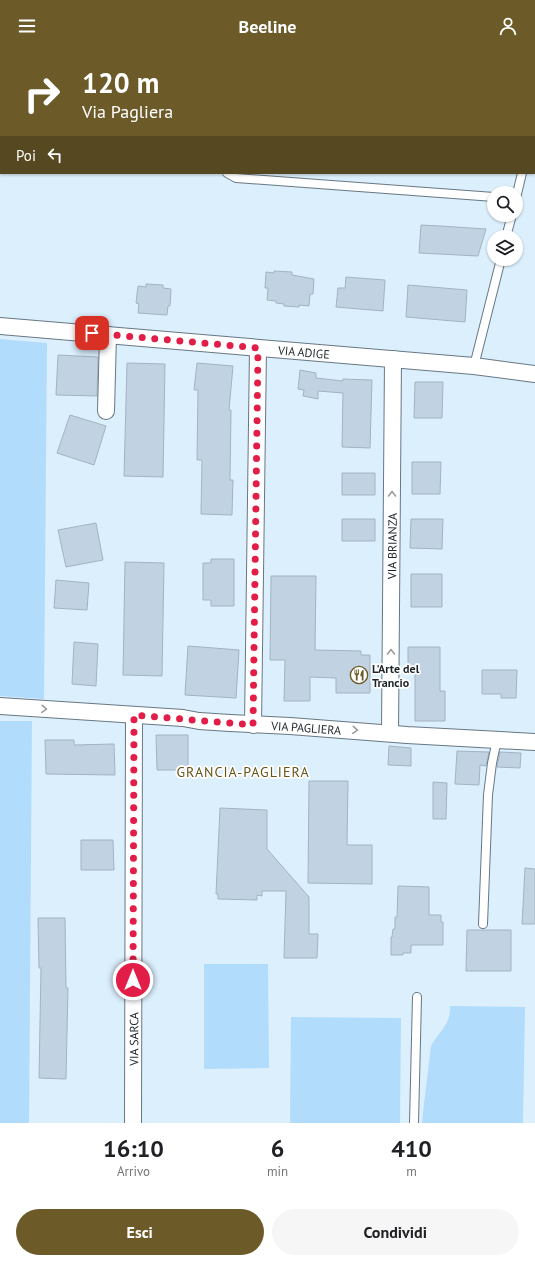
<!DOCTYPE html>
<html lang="it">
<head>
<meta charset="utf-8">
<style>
  body { margin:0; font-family:"PT Sans",sans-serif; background:#f6f6f6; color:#202124; height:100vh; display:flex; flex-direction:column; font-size:15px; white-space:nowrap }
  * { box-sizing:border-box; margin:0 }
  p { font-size:13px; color:#757577 }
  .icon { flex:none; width:22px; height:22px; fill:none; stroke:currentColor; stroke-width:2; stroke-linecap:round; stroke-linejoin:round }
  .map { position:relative; height:1071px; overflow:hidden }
  .panel { display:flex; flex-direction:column; background:#fff; flex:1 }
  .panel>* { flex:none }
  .top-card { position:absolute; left:0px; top:0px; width:535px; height:122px; box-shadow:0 1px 3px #0004; background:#6c5b29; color:#fff; overflow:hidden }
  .tools { position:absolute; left:487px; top:134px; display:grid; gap:8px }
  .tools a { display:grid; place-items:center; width:36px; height:36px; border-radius:50%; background:#fff; box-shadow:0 1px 3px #0004; font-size:20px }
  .pin { position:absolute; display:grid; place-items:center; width:34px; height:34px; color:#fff; margin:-17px; border-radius:8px; box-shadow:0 2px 6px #0006 }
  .me { position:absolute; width:44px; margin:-22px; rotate:0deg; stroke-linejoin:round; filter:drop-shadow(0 0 3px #0008) }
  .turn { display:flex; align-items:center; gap:14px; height:84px; padding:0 16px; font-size:18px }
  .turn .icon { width:52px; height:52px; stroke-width:2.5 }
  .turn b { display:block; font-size:28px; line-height:34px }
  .then { display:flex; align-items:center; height:38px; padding:0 16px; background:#0003; gap:8px; font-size:15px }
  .eta { display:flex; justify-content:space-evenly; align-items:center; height:68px; text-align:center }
  .eta b { font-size:24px; font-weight:700; line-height:28px }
  .action { display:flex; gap:8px; margin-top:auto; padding:8px 16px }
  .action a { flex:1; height:46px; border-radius:24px; background:#6c5b29; color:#fff; font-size:16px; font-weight:700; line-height:46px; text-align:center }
  .action a+a { background:#f6f6f6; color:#202124 }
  header { display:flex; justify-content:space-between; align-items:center; height:52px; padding:0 16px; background:#6c5b29; color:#fff; font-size:18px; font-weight:700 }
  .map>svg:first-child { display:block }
  .green { fill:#b2dcfc }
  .building { fill:#c1d3e2; stroke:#a2b4c1 }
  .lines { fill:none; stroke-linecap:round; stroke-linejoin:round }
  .lane-casing { stroke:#677784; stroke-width:10 }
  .street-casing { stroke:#677784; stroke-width:18 }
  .lane { stroke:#fff; stroke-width:8 }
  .street { stroke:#fff; stroke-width:16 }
  .oneway { stroke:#9a9d9f }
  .route { stroke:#e11d48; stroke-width:7; stroke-dasharray:0 12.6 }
  .labels { text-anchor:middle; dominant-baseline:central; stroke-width:3.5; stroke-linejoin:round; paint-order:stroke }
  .street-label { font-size:12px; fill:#1e252a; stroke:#fff }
  .poi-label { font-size:12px; font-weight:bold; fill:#1e252a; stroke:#fff; text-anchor:start }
  .quarter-label { font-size:14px; letter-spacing:1px; fill:#655317; stroke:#fff }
</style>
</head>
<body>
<header><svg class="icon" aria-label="menu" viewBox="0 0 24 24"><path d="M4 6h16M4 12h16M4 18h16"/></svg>Beeline<svg class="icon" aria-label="person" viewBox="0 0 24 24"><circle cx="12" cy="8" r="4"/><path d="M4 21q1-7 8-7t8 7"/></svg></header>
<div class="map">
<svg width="535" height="1071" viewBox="0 0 535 1071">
  <rect width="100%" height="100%" fill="#dceffd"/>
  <path class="green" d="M0,287L47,291L44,647L0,644Z
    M0,669H32L29,1071H0Z
    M204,912H268L269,1016L204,1017Z
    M450,954L525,955L523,1071H422L423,1060L431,994C439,979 451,973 450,954Z
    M291,965L401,966L400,1071H290Z"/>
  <path class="building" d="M421,173L440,174L486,177L478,204L419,201Z
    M274,219L292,220V223L314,227L313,242H310L309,254L299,253V255L284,254V252L276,251V249L267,248L268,236H265L266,220L274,221Z
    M346,225L385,228L383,259L336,255L338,236H345Z
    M146,232L163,233V236L171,237L170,254H168L167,263L138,261L139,252L136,251L138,234L146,235Z
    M408,233L467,238L465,270L406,265Z
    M58,303L98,305L97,344L56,343Z
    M127,311L165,312L163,425L124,424Z
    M197,311L233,314L229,358H231L230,428H233L232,463L201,462L202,408H197L198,338H194Z
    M300,318L316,321V326L343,329V327L372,328L370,396L342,395L343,341L318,339V347L303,344L304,338L298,337Z
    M415,330H443L442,366H414Z
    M70,363L106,374L94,413L57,401Z
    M412,410H441L440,442H412Z
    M342,421H375V443H342Z
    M342,467H375V489H342Z
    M411,467H443L442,497L410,496Z
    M96,471L103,508L66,515L58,478Z
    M211,507H234V554H211V548H203V511H211Z
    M125,510L164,511L162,624L123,623Z
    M411,522H442V555H411Z
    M271,524H316L315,598L361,599V603H370V641H336V626L310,625V649H284L285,608H270Z
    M56,528L89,531L87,558L54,556Z
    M74,590L98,592L96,634L72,632Z
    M188,594L239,598L236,646L185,643Z
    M408,595H440V639H445V669H415V621H408Z
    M482,618H517L516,646H501V642H482Z
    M156,683H188V718H157Z
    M45,688H74V693L114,692L115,723L46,722Z
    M389,694L411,696V714L388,713Z
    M457,699L489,700L486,714L480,713L479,733L455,732Z
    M500,700L521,701L520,716L497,715Z
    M309,729H348L347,793H372V832L308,831Z
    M433,730L447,731L446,767H433Z
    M220,756L267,758V797L309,845V882H318L317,906H284L286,839H262V844L257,843V848L218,847V842H216Z
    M81,788H113L114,818H81Z
    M525,816L535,817V872H522Z
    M398,834L429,835V863H441V870H443V893H411V901H403V903H391V885H392L393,877H395V865H397Z
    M38,866H65L66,936H68L66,1027L39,1026L41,916H39Z
    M467,878H511V919H466Z"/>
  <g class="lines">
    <defs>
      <path id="lane" d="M446,0L453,1
        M231,1L232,0
        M534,14L535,15
        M534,76L535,73
        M227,121L236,126L494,145
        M516,146L522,121
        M506,185L512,163
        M474,314L501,207
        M483,872L488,743L492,711L497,688
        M414,1071L417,945"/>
      <g id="street">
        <path d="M0,106H1"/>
        <path id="s1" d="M0,274L474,314L535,322"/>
        <path d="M106,359L108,283"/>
        <path id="s2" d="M0,654L183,666L199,669L230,671L290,674L407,683L535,690"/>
        <path d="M253,673L258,296"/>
        <path id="s3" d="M390,681L393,307"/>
        <path id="s4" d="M133,1071L134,663"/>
      </g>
    </defs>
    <use href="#lane" class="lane-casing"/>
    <use href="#street" class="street-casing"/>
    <use href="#lane" class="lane"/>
    <use href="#street" class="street"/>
  </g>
  <defs><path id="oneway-chevron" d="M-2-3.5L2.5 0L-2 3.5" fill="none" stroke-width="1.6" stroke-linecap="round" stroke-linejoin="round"/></defs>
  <g class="oneway">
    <use href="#oneway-chevron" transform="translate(392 442) rotate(-90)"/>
    <use href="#oneway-chevron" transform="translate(391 600) rotate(-90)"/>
    <use href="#oneway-chevron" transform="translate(44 657) rotate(4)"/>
    <use href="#oneway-chevron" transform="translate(355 678) rotate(4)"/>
  </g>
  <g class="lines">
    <path class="route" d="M92,281L258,296L253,673L134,663L133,928"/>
  </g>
  <defs>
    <symbol id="restaurant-ring" viewBox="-11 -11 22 22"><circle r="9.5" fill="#fff" stroke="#6c5b29" stroke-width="1.5"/><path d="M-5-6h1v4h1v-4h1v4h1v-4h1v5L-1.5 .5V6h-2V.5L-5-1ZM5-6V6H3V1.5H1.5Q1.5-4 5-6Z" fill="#6c5b29"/></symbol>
  </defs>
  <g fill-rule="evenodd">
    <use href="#restaurant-ring" x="349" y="613" width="20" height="20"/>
  </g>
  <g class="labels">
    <g class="street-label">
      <text stroke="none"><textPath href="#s1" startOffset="305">VIA ADIGE</textPath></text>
      <text stroke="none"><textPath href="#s3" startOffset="187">VIA BRIANZA</textPath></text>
      <text stroke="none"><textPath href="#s2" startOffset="307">VIA PAGLIERA</textPath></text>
      <text stroke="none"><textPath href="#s4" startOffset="84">VIA SARCA</textPath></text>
    </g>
    <g class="poi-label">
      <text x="372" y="616">L'Arte del<tspan x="372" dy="14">Trancio</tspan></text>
    </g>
    <g class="quarter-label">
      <text x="243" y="720">GRANCIA-PAGLIERA</text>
    </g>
  </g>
</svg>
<div class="tools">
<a><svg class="icon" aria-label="search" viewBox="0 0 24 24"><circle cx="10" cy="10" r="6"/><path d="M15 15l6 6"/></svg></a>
<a><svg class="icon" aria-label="layers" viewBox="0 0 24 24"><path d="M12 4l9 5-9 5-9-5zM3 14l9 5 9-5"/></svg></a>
</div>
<div class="pin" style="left:92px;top:281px;background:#d93025"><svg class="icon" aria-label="arrive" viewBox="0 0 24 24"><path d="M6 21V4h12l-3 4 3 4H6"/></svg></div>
<svg class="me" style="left:133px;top:928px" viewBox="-20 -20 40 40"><circle r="17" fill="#e11d48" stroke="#fff" stroke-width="3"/><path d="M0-11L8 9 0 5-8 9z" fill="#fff"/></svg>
<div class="top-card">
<div class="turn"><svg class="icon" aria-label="right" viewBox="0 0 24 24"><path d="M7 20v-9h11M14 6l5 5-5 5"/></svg><div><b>120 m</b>Via Pagliera</div></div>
<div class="then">Poi<svg class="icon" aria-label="left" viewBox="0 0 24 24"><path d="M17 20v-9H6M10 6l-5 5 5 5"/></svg></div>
</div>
</div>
<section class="panel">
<div class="eta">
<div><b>16:10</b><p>Arrivo</p></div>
<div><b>6</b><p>min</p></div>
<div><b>410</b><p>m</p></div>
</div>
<div class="action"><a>Esci</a><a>Condividi</a></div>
</section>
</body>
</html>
